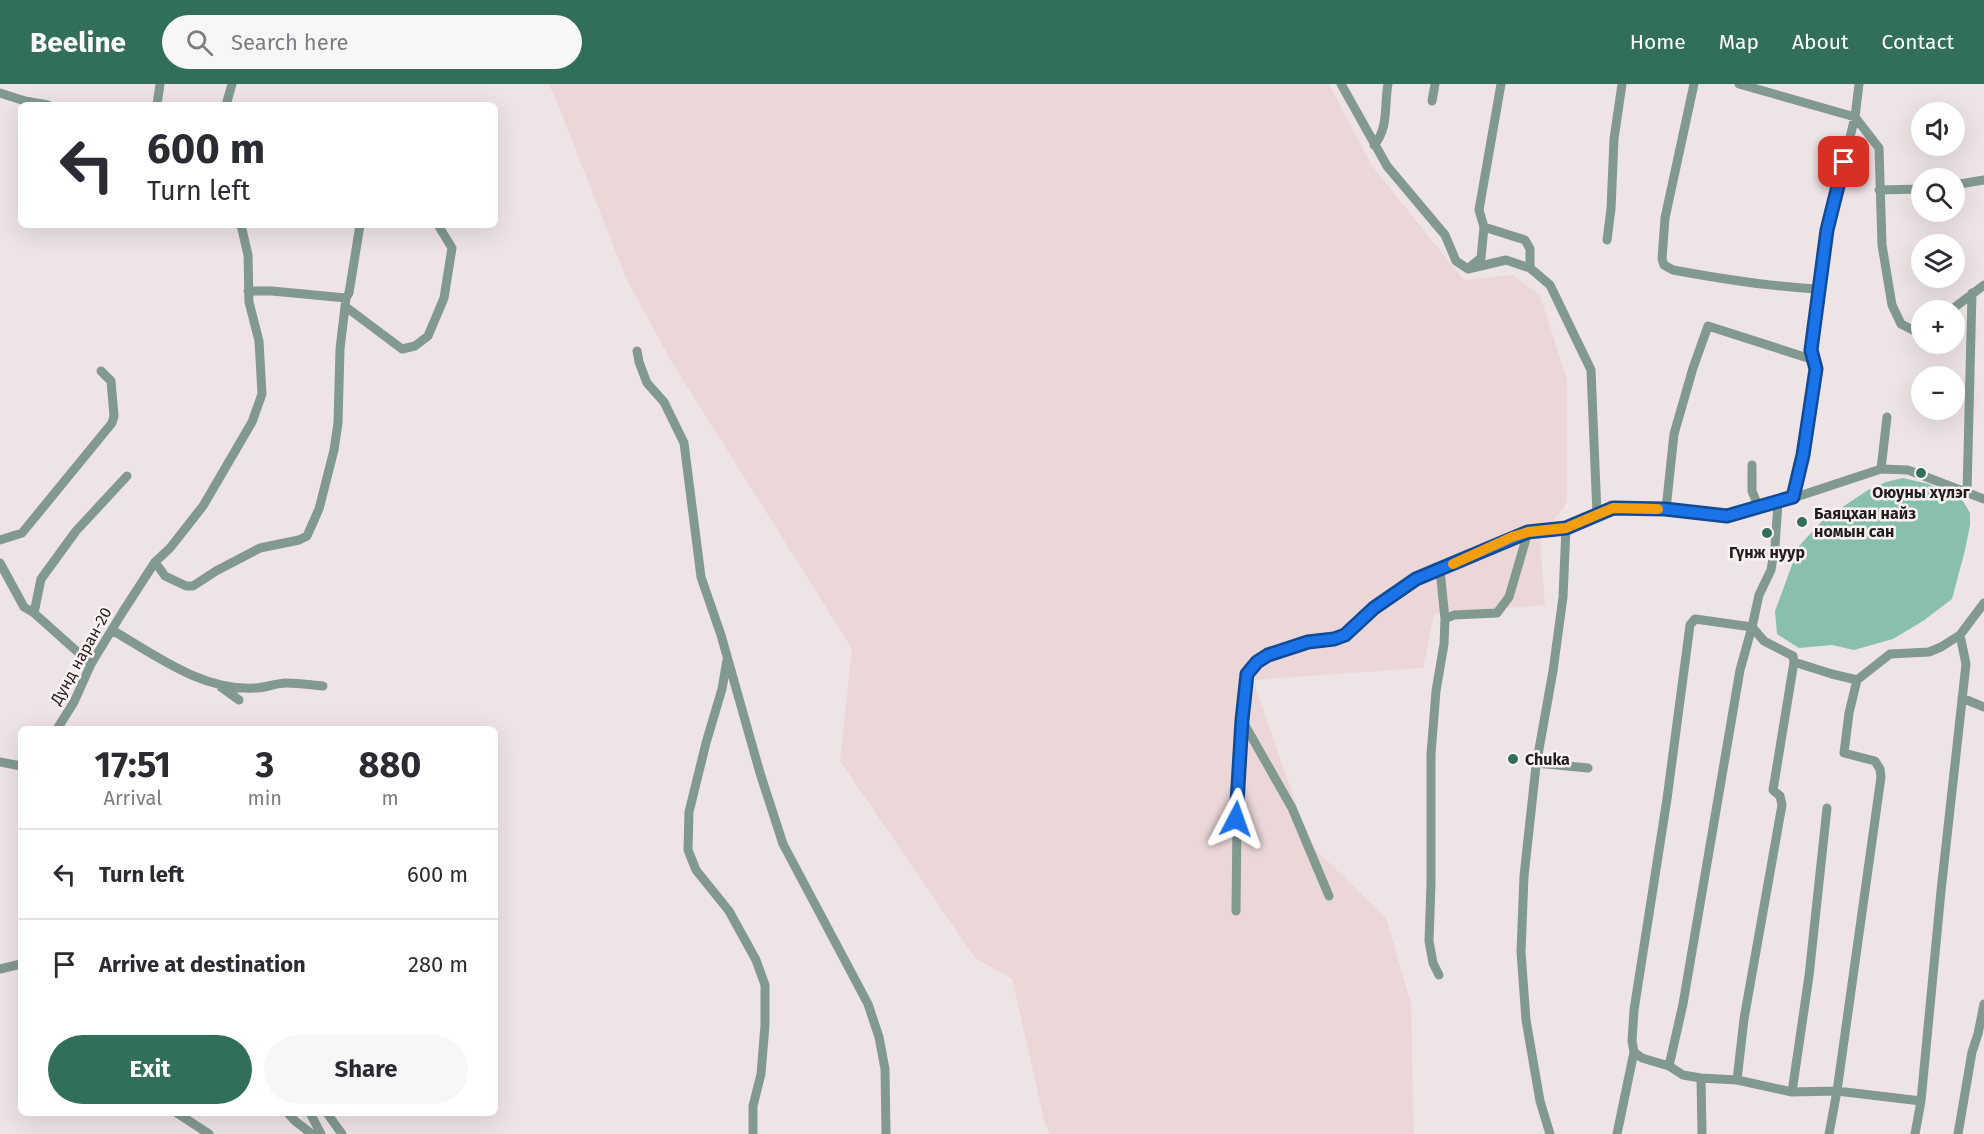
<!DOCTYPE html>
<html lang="en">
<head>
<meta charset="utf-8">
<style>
  body { margin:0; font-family:"Fira Sans",sans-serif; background:#f7f7f7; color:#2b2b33; height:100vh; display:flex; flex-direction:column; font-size:22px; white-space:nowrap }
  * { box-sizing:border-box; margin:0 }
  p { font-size:20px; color:#7c7c81 }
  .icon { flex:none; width:33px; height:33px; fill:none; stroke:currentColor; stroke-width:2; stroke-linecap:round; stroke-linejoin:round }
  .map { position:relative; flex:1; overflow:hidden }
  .drawer { position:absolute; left:18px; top:642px; width:480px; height:390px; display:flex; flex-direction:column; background:#fff; border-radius:9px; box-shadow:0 6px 24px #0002 }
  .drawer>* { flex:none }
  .hud { position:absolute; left:18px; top:18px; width:480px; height:126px; border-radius:9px; box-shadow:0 6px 24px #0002; background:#fff; color:#2b2b33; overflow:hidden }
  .controls { position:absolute; left:1911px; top:18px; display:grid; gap:12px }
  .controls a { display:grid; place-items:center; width:54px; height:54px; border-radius:50%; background:#fff; box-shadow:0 6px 24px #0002; font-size:30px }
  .pin { position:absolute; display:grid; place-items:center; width:51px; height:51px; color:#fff; margin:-26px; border-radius:12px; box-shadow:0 3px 9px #0006 }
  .me { position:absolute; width:66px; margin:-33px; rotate:4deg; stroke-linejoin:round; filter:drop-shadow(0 0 4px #0008) }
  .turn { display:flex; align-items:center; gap:21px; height:126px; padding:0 30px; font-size:27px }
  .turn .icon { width:78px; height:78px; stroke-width:2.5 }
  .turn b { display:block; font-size:42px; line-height:51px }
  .eta { display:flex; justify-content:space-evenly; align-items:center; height:102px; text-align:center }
  .eta b { font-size:36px; font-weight:700; line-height:42px }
  .action { display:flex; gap:12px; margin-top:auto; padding:12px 30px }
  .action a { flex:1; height:69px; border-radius:36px; background:#326f5a; color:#fff; font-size:24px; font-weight:700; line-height:69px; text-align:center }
  .action a+a { background:#f7f7f7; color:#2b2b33 }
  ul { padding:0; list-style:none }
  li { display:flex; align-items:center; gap:18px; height:90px; padding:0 30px; border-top:2px solid #e1e1e2 }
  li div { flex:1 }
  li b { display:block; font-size:22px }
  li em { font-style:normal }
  header { display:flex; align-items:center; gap:36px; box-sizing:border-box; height:84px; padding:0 30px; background:#326f5a; color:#fff }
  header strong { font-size:28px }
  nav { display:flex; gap:33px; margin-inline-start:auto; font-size:21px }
  .search { width:420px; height:54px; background:#f7f7f7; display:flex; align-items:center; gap:15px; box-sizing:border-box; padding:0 21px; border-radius:33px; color:#7c7c81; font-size:22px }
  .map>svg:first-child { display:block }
  .built { fill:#ebd7d8 }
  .water { fill:#89c0ab }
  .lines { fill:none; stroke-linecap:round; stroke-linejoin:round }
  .minor { stroke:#829990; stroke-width:9 }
  .route-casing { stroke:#114b97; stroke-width:15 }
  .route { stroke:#1a73e8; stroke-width:10 }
  .slow { stroke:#f59e0b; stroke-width:10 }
  .poi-dot { fill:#326f5a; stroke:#fdf2f2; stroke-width:2 }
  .labels { text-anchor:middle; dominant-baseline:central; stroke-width:5; stroke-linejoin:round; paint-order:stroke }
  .poi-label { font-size:16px; font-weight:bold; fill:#221e1e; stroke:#fdf2f2 }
  .street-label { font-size:16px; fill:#221e1e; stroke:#fdf2f2 }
</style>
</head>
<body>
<header>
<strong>Beeline</strong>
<div class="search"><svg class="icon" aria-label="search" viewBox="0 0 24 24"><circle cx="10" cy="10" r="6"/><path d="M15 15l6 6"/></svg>Search here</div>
<nav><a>Home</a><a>Map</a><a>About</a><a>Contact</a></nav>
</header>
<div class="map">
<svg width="1984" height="1050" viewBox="0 0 1984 1050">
  <rect width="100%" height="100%" fill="#efe4e5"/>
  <path class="built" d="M548,0H1329L1372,82L1464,196L1513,191L1540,211L1567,296V419L1540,454L1545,521L1434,530L1423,584L1253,596L1310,760L1386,834L1411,919L1414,1050H1050L1045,1040L1012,895L975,874L840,677L852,565L670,275L626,194L554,11Z"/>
  <path class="water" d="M1903,394L1929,400L1963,417L1970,429V441L1965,466L1952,515L1923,537L1893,555L1854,566L1832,561L1799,564L1777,550L1775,527L1799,462L1823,436L1868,406L1886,398Z"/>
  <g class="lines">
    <path class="minor" d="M1341,0L1387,82L1445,151L1456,177L1468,185L1506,176L1530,184L1550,201L1591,286L1597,430
      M1694,0L1665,134L1662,175L1664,181L1673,186C1722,195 1770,203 1819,205
      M1739,0L1855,33L1879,64L1882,161L1892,221L1901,240L1915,247L1922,244
      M0,9L25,17L48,21
      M1432,17L1435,0
      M157,21L160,0
      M226,21L232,0
      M1374,61C1389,45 1384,20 1388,0
      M1954,101L1984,96
      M1879,106L1922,105
      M1484,143L1525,156L1530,165V184
      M1607,156L1611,125L1614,55L1622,0
      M1471,182L1481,174L1484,143L1479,126L1501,0
      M248,207H272L346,214L349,209L360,141
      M346,223L402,265L415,262L428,252L444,214L452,164L438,141
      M1951,226L1984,201
      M637,267L639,278L647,299L664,318L684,359L701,493L721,551L760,689L783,760L868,920L879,953L885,985L886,1050
      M1752,381V407L1759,424
      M1881,385L1887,333
      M1967,408L1972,209
      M1793,413L1803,371L1817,285L1811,266L1827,146L1855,33L1859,0
      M1778,419L1775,462L1771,486L1759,511L1752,543L1695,535L1690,541L1667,715L1634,926L1632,957L1634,968L1642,974L1669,982L1683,991L1701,994L1737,996L1792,1008L1837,1007L1921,1017
      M1666,425L1674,350L1693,284L1708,242L1814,276
      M0,456L22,449L112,339L114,332L111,297L101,287
      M155,478L165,492L186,502H193L216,487L260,464L299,456L307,452L319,425L334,366L338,339L340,265L346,214
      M0,479L24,523L34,529L91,580
      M34,529L41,495L76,447L127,392
      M1445,535L1454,531L1497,529L1509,513L1528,448
      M112,546C155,571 202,607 255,604C265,604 276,599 286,599C298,599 311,601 323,602
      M727,576L722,605L706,659L689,728L688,766L696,786L729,827L756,876L765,901V941L761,990L753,1022V1050
      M221,603L239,616
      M1962,614L1984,623
      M57,645L74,618L91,580L122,529L155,478L170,464L203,422L252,338L262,310L259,257L249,218L248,171L241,141
      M0,678L21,682
      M1536,679L1588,684
      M1329,812L1292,724L1242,636L1247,590L1257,577L1268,571L1308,558L1334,555L1345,551L1374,524L1416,495L1528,448L1566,444
      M1236,827L1237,735L1242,640
      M0,885L21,880
      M1439,891L1433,879L1429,857L1431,800V670L1436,607L1444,560L1445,535L1440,486
      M1669,982L1683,920L1740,586L1752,543L1764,557L1793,572L1794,578L1832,590L1857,596
      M1701,994L1702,1050
      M1737,996L1744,935L1782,721L1780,712L1773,706L1794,578
      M1792,1008L1809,892L1827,724
      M177,1029L209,1050
      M288,1029L295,1037L312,1050
      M310,1029L321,1050
      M327,1029L342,1050
      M1550,1050L1540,1017L1526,936L1521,868L1524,792L1536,682L1553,587L1563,513L1566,444L1613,424L1666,425L1727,432L1778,419L1881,385L1908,386L1984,415
      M1617,1050L1634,968
      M1829,1050L1837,1007L1881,693L1880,685L1875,677L1844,669L1849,629L1857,596L1890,570L1929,568L1941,563L1960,551
      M1915,1050L1921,1017L1941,807L1966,580L1960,551L1984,519
      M1958,1050L1972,968L1978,950L1984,920"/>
  </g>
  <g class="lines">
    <defs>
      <path id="route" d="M1236,735L1242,636L1247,590L1257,578L1268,571L1308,558L1334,555L1345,551L1374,524L1416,495L1528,448L1566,444L1613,424L1665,425L1727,432L1793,413L1803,371L1816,285L1811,266L1827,146L1844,78"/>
    </defs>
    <use href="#route" class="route-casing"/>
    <use href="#route" class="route"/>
    <path class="slow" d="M1453,480L1512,453L1528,448L1566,444L1613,424L1658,425"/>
  </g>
  <g class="poi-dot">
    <circle cx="1921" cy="389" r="6"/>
    <circle cx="1802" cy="438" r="6"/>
    <circle cx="1767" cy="449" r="6"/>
    <circle cx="1513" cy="675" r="6"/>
  </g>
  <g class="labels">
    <g class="poi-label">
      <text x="1921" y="408">Оюуны хүлэг</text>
      <text x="1814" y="429" text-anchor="start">Баяцхан найз<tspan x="1814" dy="18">номын сан</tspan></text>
      <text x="1767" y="468">Гүнж нуур</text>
      <text x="1525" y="675" text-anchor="start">Chuka</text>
    </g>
    <g class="street-label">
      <text transform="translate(81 572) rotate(-61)">Дунд наран-20</text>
    </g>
  </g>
</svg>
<div class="controls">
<a><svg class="icon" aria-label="sound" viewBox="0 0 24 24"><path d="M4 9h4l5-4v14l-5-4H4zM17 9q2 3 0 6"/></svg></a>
<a><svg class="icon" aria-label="search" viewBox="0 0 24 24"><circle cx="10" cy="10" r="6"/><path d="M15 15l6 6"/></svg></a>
<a><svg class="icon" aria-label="layers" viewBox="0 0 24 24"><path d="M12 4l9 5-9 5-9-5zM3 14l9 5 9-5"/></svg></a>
<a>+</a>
<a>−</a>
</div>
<div class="pin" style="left:1844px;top:78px;background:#d93025"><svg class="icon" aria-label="arrive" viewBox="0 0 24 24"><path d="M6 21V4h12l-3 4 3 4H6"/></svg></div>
<svg class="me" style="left:1236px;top:735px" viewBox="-20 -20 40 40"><path d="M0-17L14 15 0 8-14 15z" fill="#1a73e8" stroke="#fff" stroke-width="4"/></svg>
<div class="hud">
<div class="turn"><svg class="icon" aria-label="left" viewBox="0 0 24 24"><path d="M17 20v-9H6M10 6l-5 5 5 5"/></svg><div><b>600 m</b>Turn left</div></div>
</div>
<section class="drawer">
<div class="eta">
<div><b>17:51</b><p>Arrival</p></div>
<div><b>3</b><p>min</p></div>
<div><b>880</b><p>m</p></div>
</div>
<ul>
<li><svg class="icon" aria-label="left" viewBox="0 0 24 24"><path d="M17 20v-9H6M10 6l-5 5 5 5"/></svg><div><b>Turn left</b></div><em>600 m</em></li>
<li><svg class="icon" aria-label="arrive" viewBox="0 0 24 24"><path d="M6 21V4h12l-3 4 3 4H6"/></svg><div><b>Arrive at destination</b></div><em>280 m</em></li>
</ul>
<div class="action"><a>Exit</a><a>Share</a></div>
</section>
</div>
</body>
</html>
